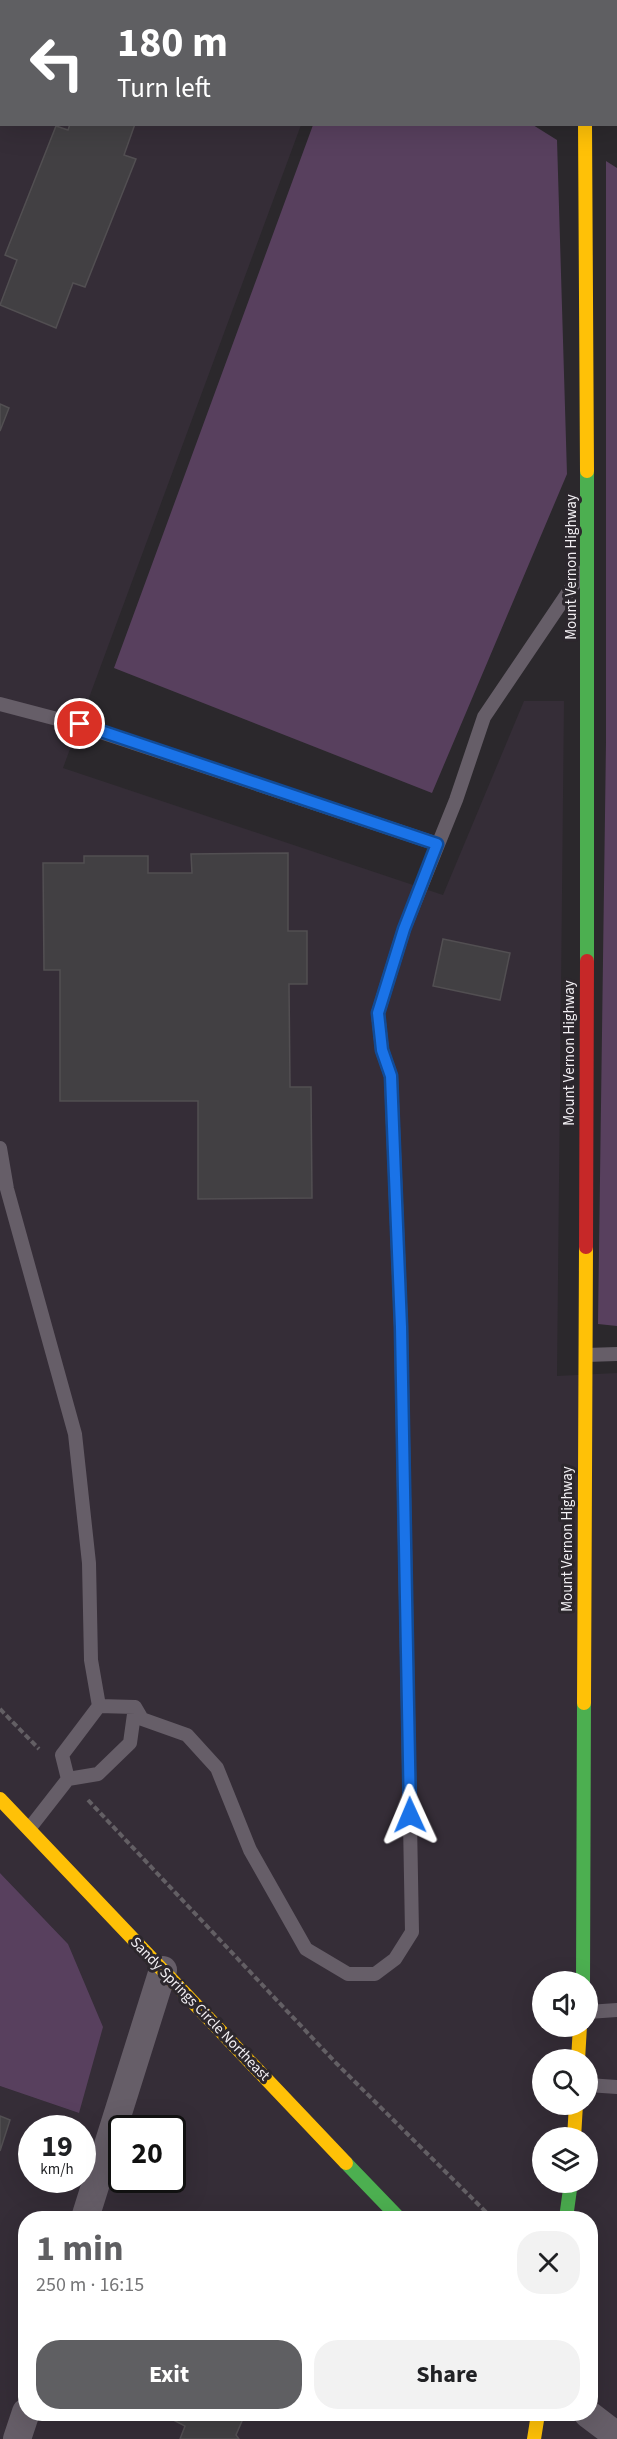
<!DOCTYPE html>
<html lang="en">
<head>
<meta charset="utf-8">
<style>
  body { margin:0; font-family:"Source Sans 3",sans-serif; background:#f2f2f2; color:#202124; height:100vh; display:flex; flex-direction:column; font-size:22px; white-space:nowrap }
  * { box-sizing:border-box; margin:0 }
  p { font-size:20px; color:#757577 }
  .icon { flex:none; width:33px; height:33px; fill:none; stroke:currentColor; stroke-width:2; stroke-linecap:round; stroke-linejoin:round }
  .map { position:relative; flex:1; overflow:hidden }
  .side { position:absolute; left:18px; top:2211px; width:580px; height:210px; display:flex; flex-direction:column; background:#fff; border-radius:24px; box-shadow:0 6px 24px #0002 }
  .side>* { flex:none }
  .banner { position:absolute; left:0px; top:0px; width:618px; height:126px; box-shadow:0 6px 24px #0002; background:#5f5f62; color:#fff; overflow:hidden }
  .controls { position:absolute; left:532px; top:1971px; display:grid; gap:12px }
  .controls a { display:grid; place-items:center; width:66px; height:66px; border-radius:50%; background:#fff; box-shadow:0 6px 24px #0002; font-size:30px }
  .speed { position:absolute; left:18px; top:2115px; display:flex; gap:12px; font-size:30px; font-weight:700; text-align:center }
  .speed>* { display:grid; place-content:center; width:78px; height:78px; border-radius:50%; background:#fff; box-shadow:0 6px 24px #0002; line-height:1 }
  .speed small { font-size:15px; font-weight:400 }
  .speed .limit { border:3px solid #111; border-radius:9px; background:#fff; color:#111 }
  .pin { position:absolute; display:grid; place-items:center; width:51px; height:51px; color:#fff; margin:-26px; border:3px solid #fff; border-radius:50%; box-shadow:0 2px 6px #0007 }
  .me { position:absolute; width:66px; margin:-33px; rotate:359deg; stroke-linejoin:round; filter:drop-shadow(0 0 4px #0008) }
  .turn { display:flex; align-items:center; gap:21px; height:126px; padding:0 18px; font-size:27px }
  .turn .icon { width:78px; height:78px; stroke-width:2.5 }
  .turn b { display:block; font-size:42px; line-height:51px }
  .round { display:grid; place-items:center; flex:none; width:63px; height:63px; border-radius:24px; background:#f2f2f2 }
  .headline { display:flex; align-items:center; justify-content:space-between; height:102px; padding:0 18px }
  h1 { font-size:36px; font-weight:700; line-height:45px; color:#5f5f62 }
  .primary-button { display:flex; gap:12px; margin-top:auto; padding:12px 18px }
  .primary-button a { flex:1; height:69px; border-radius:24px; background:#5f5f62; color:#fff; font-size:24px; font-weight:700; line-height:69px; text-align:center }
  .primary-button a+a { background:#f2f2f2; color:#202124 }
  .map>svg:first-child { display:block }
  .built { fill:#352d37; fill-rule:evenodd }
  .green { fill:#58405e }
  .building { fill:#424043; stroke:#524f52; stroke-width:1.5 }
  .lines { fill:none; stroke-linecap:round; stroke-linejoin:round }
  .path { stroke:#635f64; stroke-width:4; stroke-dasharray:6 3; stroke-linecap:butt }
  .lane { stroke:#665e68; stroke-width:14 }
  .street { stroke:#665e68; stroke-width:28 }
  .fast { stroke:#4caf50; stroke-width:14 }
  .slow { stroke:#ffc107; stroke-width:14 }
  .jam { stroke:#c62828; stroke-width:14 }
  .route-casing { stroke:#114b97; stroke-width:15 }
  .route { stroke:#1a73e8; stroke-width:10 }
  .labels { text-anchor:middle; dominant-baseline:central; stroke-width:6; stroke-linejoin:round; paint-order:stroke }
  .street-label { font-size:15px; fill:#f3f0f4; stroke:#2c272d }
</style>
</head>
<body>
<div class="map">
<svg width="617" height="2439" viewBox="0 0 617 2439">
  <rect width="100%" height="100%" fill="#2b282c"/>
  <path class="built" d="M0,0H347L2,2V124L301,125L63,768L443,895L524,701H564L557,1376L617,1373V2439H0V2086L79,2113L68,1944L0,1873ZM543,1982H588V2026H543ZM543,2060H588V2104H543ZM32,2128H82V2180H32ZM122,2128H172V2180H122ZM543,2138H588V2182H543ZM26,2218H591V2414H26Z"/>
  <path class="green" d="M313,125H533L557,140L567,474L432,793L114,668Z
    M606,161L617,168V1326L598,1324L606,742Z
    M0,1873L68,1944L103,2027L79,2113L0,2086Z"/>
  <path class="building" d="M70,124H135L124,155L136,159L85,287L73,283L56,328L0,305L17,260L5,255L56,126L68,130Z
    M0,404L9,408L0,431Z
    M288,853V931H307V984H289L290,1087H311L312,1198L198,1199V1101H60V970H44L43,863H84V856H148V873H192L191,854Z
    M443,939L510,953L500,1000L433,986Z
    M0,2116L10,2120L0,2151Z
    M162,2414H245L236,2435L239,2439H180L185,2426Z"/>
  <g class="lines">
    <path class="path" d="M0,1709L39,1749
      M88,1800L336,2063L492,2218"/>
    <path class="lane" d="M38,2L39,0
      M616,101H617
      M0,704L80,725L437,844
      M0,1148L7,1189L75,1434L89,1563L91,1660L99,1706
      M586,1355L617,1354
      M135,1707L142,1719L187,1735L217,1768L250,1850L306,1949L348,1974H375L395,1959L412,1932L401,1327L391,1076L382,1050L378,1013L404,929L456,800L484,717L582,572
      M68,1779L62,1755L99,1706L135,1707
      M29,1829L68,1779L98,1774L130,1743L135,1707
      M588,2012L617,2010
      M588,2085L617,2087"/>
    <path class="street" d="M85,2218L163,1970
      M588,2414L617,2436
      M17,2439L26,2412"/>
    <path class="fast" d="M345,0L349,2
      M587,961V471
      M583,1982L584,1703
      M346,2163L399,2218
      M566,2218L571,2182"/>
    <path class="slow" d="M585,124L587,471
      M584,1703L586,1247
      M0,1799L346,2163
      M578,2060L580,2026
      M574,2138L576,2104
      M534,2439L538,2414"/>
    <path class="jam" d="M579,0V2
      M586,1247L587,961"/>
  </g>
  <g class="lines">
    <defs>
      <path id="route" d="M80,724L437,844L404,929L378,1013L382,1050L391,1076L401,1327L410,1815"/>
    </defs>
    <use href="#route" class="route-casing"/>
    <use href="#route" class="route"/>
  </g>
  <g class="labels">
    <g class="street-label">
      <text transform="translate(571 567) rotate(-90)">Mount Vernon Highway</text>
      <text transform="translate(569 1053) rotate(-90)">Mount Vernon Highway</text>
      <text transform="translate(567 1539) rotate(-90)">Mount Vernon Highway</text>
      <text transform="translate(200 2009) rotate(46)">Sandy Springs Circle Northeast</text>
    </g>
  </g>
</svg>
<div class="controls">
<a><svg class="icon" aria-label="sound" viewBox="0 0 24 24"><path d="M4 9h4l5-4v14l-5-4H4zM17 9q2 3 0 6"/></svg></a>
<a><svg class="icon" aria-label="search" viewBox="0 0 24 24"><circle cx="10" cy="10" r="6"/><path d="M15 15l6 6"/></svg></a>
<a><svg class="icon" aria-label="layers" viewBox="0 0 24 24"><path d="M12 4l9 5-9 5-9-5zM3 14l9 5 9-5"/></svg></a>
</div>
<div class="speed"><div>19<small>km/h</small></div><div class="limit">20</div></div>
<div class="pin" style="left:80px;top:724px;background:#d93025"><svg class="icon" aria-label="arrive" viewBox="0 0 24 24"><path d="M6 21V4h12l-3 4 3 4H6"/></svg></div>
<svg class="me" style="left:410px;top:1815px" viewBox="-20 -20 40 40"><path d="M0-17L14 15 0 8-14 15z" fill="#1a73e8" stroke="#fff" stroke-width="4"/></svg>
<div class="banner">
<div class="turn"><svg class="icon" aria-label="left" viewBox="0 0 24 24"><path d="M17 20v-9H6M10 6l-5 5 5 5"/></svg><div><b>180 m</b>Turn left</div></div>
</div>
<section class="side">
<div class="headline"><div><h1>1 min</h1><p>250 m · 16:15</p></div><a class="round"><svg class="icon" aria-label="close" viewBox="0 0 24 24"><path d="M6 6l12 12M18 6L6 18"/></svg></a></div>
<div class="primary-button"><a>Exit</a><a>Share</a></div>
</section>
</div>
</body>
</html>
